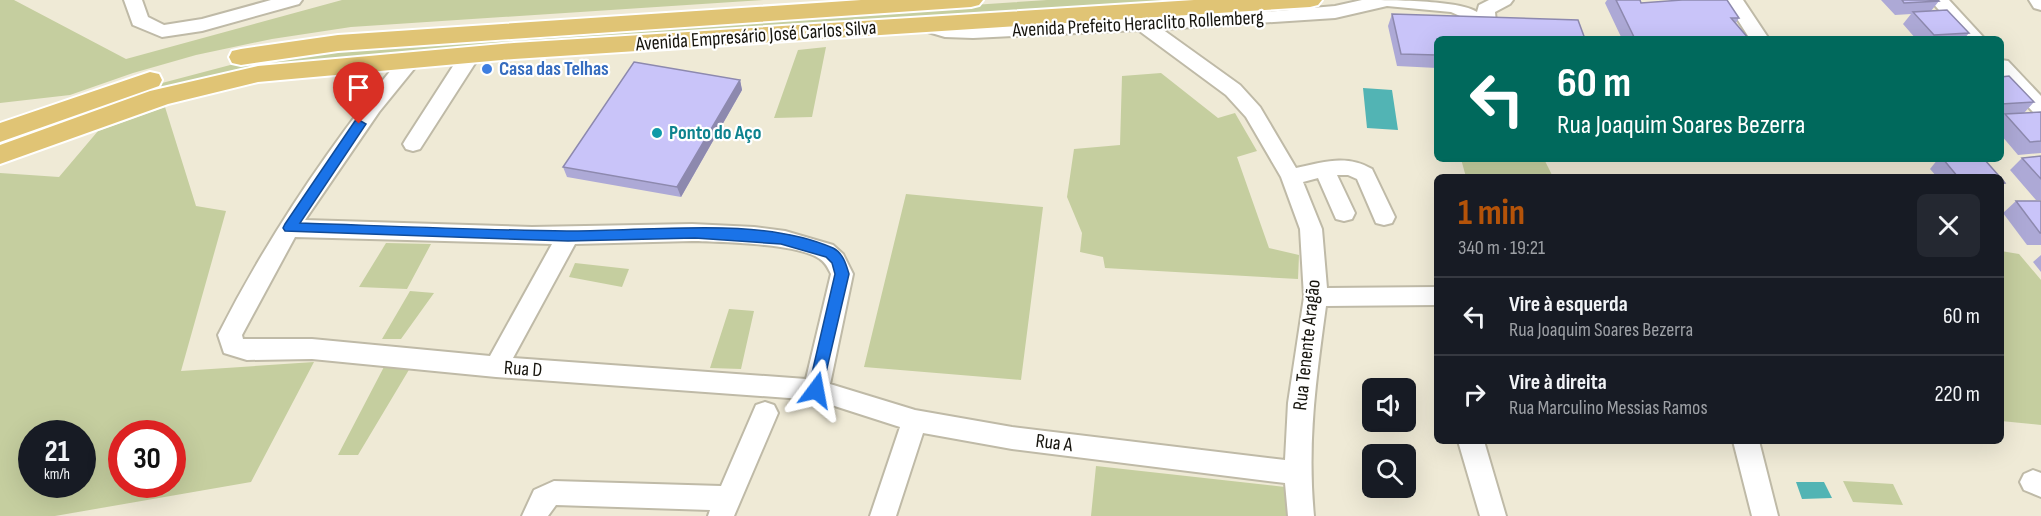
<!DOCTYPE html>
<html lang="pt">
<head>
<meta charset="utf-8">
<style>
  body { margin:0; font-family:"Sofia Sans Condensed",sans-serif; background:#242831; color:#f1f3f6; height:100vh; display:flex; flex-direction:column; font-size:22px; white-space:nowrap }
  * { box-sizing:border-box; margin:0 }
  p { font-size:20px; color:#9ea1a6 }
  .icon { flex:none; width:33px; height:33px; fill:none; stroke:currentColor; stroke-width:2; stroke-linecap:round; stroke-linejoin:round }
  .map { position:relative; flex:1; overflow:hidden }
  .details { position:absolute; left:1434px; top:174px; width:570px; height:270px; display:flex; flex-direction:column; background:#171b24; border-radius:9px; box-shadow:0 6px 24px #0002 }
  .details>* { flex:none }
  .hud { position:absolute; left:1434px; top:36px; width:570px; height:126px; border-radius:9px; box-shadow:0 6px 24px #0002; background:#00695c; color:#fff; overflow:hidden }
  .tools { position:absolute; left:1362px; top:378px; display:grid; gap:12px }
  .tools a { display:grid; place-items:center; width:54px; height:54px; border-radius:9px; background:#171b24; box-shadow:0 6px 24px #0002; font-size:30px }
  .speed { position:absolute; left:18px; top:420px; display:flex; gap:12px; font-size:30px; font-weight:700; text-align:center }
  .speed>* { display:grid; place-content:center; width:78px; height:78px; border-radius:50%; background:#171b24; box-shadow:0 6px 24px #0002; line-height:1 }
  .speed small { font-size:15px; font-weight:400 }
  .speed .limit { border:9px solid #d22; background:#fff; color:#111 }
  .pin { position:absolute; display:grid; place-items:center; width:51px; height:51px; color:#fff; margin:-62px -26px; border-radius:50% 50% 50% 0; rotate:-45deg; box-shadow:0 0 6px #0007 }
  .pin .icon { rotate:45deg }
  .me { position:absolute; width:66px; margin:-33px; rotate:13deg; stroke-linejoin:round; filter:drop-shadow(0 0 4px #0008) }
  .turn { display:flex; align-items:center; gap:21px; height:126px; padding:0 24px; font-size:27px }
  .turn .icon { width:78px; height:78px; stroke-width:2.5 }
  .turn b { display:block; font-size:42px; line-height:51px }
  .round { display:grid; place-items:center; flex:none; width:63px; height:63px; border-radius:9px; background:#242831 }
  .head { display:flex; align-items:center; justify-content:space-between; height:102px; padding:0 24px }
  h1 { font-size:36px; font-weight:700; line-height:45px; color:#b45309 }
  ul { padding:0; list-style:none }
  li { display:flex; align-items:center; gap:18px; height:78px; padding:0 24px; border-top:2px solid #363941 }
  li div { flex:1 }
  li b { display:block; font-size:22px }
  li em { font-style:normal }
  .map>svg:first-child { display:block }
  .green { fill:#c5ce9f; fill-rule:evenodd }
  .water { fill:#52b4b4 }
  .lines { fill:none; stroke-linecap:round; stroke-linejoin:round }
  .minor-casing { stroke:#bfbaa7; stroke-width:4 }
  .major-casing { stroke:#fff; stroke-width:4 }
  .minor { fill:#fff; fill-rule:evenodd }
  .major { fill:#e0c475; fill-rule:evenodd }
  .wall { fill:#ada9d6 }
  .shaded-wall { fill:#8d89ae }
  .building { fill:#c9c4f9; stroke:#8d89ae; stroke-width:1.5 }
  .route { fill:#1a73e8; stroke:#114b97; stroke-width:1.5 }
  .shop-dot { fill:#3f7fe0; stroke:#fff; stroke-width:2 }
  .culture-dot { fill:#0f9aa8; stroke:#fff; stroke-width:2 }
  .labels { text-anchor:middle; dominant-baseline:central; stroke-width:4.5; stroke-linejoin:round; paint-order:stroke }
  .street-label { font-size:20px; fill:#16140d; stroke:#fff }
  .shop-label { font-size:20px; font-weight:bold; fill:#366cbe; stroke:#fff; text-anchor:start }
  .culture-label { font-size:20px; font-weight:bold; fill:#0d838f; stroke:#fff; text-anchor:start }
</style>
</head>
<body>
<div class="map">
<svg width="2041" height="516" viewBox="0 0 2041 516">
  <rect width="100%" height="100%" fill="#efead6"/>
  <path class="green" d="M0,0H14L126,59L342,0H763L351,27L272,39L196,55L133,73L70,95L0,103Z
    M1047,0H1191L268,65L147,95L0,151V138L109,97L253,59L428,41Z
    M826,47L812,117L774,118L798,50Z
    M1161,73L1218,118L1235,113L1257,151L1237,157L1269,248L1299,255L1298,279L1105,268L1103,257L1080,252L1082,233L1067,197L1074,149L1120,145L1122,76Z
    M165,107L196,206L226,211L181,371L314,362L251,482L55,516H0V173L59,177L98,131ZM32,434H82V484H32ZM122,434H172V484H122Z
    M1461,159H1544L1552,175L1466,177Z
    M906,194L1043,207L1021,380L864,367Z
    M386,243L431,244L407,289L359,287Z
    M2001,251L2019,254L2041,280V425L2001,421Z
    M575,263L629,269L622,287L569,277Z
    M410,291L434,293L401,339H382Z
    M729,309L754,311L741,369L710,368Z
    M386,363L410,368L358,455H338Z
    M1096,466L1285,487L1287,516H1091Z
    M1843,481L1893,484L1903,505L1853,502Z"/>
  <path class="water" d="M1363,88L1392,90L1398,130L1367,128Z
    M1796,482H1824L1832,498L1802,499Z"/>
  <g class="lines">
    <defs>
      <path id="minor" d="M124,0H142L148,17L164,25L202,19L271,0H302L299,4L202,31L162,37L133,25Z
        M1362,0C1388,0 1460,0 1477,12L1479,5L1489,0H1513L1510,4L1495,12L1496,23L1494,27H1469L1460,16L1451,12L1387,6L1335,18L1162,29L1240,85L1260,107L1296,168C1323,162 1347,154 1372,169L1395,217L1392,223L1384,225L1376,223L1357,179L1348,175H1337L1355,213L1352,219L1344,221L1336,219L1318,178L1303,182L1322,229L1327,288L1437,287V305L1326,306C1316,379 1307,442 1314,516H1288L1285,483L1012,449L923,433L896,516H870L900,427L816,400L496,377L312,359L247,360L224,353L218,335C269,234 332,142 404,54L411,53L418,54L421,59L418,64L379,112L305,220L532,227L692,224L754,227L785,231L833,245L843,254L853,274L830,384L915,410L1012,427L1285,460L1288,403L1304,297L1300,229L1281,177L1246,117L1226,95L1138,30L973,38L945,37L918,29L916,25L918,21L925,19L946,25L973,26L1278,11L1335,6ZM295,237L552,244L490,356L312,339H243L242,335ZM692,241C721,242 798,243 820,259C826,263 828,268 831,274L806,379L513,358L575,244Z
        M1725,0H1743L1769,39H1750Z
        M1930,0H1949L1985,39H1965Z
        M2029,0H2041V10L2034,8Z
        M471,48L478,49L481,54L420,149L413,151L406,149L403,144L406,139L464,49Z
        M2001,60L2008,61L2041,96V115L2034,113L2001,78Z
        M765,402L774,405L778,413L734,516H708L710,510L556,505L548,516H522L534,490L554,481L721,486L756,405Z
        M1458,441H1484L1506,516H1480Z
        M1733,441H1759L1778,516H1752Z
        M2033,470L2041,473V497L2024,490L2020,482L2024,474Z"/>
      <path id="major" d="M861,0H983L979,5L971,7L338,51L241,65L232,63L229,57L232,51L241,49L338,35Z
        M1194,0H1322L1318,5L1310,7L514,59L258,82L168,104L0,164V145L150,91L258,66L514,43Z
        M150,72L159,74L162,80L159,86L0,142V123Z"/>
    </defs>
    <use href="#minor" class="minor-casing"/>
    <use href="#major" class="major-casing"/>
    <use href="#minor" class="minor"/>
    <use href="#major" class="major"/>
  </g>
  <path class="wall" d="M1607,0H1640L1641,3L1739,18L1736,23L1749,39H1622L1605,3Z
    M1881,0H1938L1939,1L1931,11L1969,33L1964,39H1916L1903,24L1911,14L1895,15Z
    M1392,14L1437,39V68L1397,66L1388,26Z
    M2001,77L2034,102L2024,113L2041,112V153L2018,155L2001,135V118L2003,116H2001Z
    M740,80L742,90L681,197L567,177L563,167Z
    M2041,156V200H2036L2010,170L2022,158Z
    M1938,159H1984L2000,177H1937L1930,169Z
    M2016,201H2041V245H2027L2003,213Z
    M2041,255V272L2033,262Z"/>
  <path class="shaded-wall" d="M740,80L742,90L681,197L677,187Z"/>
  <path class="building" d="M1616,0H1640L1641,3L1682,0H1727L1739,18H1731L1749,39H1635Z
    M1902,0H1938L1939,1L1904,3Z
    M1947,10L1969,33L1934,35L1913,12Z
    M1392,14L1578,20L1585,39H1437V55L1401,54Z
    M634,62L740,80L677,187L563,167Z
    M2009,76L2034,102L2001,104V77Z
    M2041,112V141L2030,142L2005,114Z
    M2041,156V179L2022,158Z
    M1943,159H1984L2000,177H1958Z
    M2001,178L2005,183L2001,184Z
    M2016,201H2041V233H2040Z"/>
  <path class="route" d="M359,120L366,124L300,223C389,226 478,230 567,231C647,232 758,215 833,248C843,253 846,264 849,274L821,394L816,396L810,394L808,390L835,274L832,263L826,257L781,244L695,238L568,241L285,231L283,228L285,224L355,121Z"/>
  <circle class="shop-dot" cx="487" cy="69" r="6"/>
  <circle class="culture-dot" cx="657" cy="133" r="6"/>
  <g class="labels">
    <g class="street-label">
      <text transform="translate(1138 24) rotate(-3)">Avenida Prefeito Heraclito Rollemberg</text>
      <text transform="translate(756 36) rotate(-4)">Avenida Empresário José Carlos Silva</text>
      <text transform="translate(1307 345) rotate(-84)">Rua Tenente Aragão</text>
      <text transform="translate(523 369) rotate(4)">Rua D</text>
      <text transform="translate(1054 443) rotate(7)">Rua A</text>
    </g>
    <g class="shop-label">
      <text x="499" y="69">Casa das Telhas</text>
    </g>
    <g class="culture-label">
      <text x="669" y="133">Ponto do Aço</text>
    </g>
  </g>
</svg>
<div class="tools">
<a><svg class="icon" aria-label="sound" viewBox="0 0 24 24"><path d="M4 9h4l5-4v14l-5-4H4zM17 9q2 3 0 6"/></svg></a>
<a><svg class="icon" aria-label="search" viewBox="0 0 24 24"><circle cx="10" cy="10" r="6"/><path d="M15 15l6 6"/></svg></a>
</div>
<div class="speed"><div>21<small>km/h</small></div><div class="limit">30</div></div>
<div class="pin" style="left:359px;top:124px;background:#d93025"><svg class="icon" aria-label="arrive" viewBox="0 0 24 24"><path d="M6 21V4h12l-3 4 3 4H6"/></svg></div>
<svg class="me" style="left:816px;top:390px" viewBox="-20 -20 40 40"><path d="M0-17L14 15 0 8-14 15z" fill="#1a73e8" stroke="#fff" stroke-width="4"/></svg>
<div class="hud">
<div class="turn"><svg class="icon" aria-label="left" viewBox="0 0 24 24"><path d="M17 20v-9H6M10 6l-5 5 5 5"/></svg><div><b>60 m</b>Rua Joaquim Soares Bezerra</div></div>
</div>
<section class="details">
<div class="head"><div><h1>1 min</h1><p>340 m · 19:21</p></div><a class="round"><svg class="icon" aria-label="close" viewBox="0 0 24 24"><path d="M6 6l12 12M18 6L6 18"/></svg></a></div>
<ul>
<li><svg class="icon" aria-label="left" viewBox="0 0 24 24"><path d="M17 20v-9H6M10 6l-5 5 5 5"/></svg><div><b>Vire à esquerda</b><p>Rua Joaquim Soares Bezerra</p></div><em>60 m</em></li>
<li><svg class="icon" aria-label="right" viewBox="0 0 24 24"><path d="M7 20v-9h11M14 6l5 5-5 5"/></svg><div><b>Vire à direita</b><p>Rua Marculino Messias Ramos</p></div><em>220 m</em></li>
</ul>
</section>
</div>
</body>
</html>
